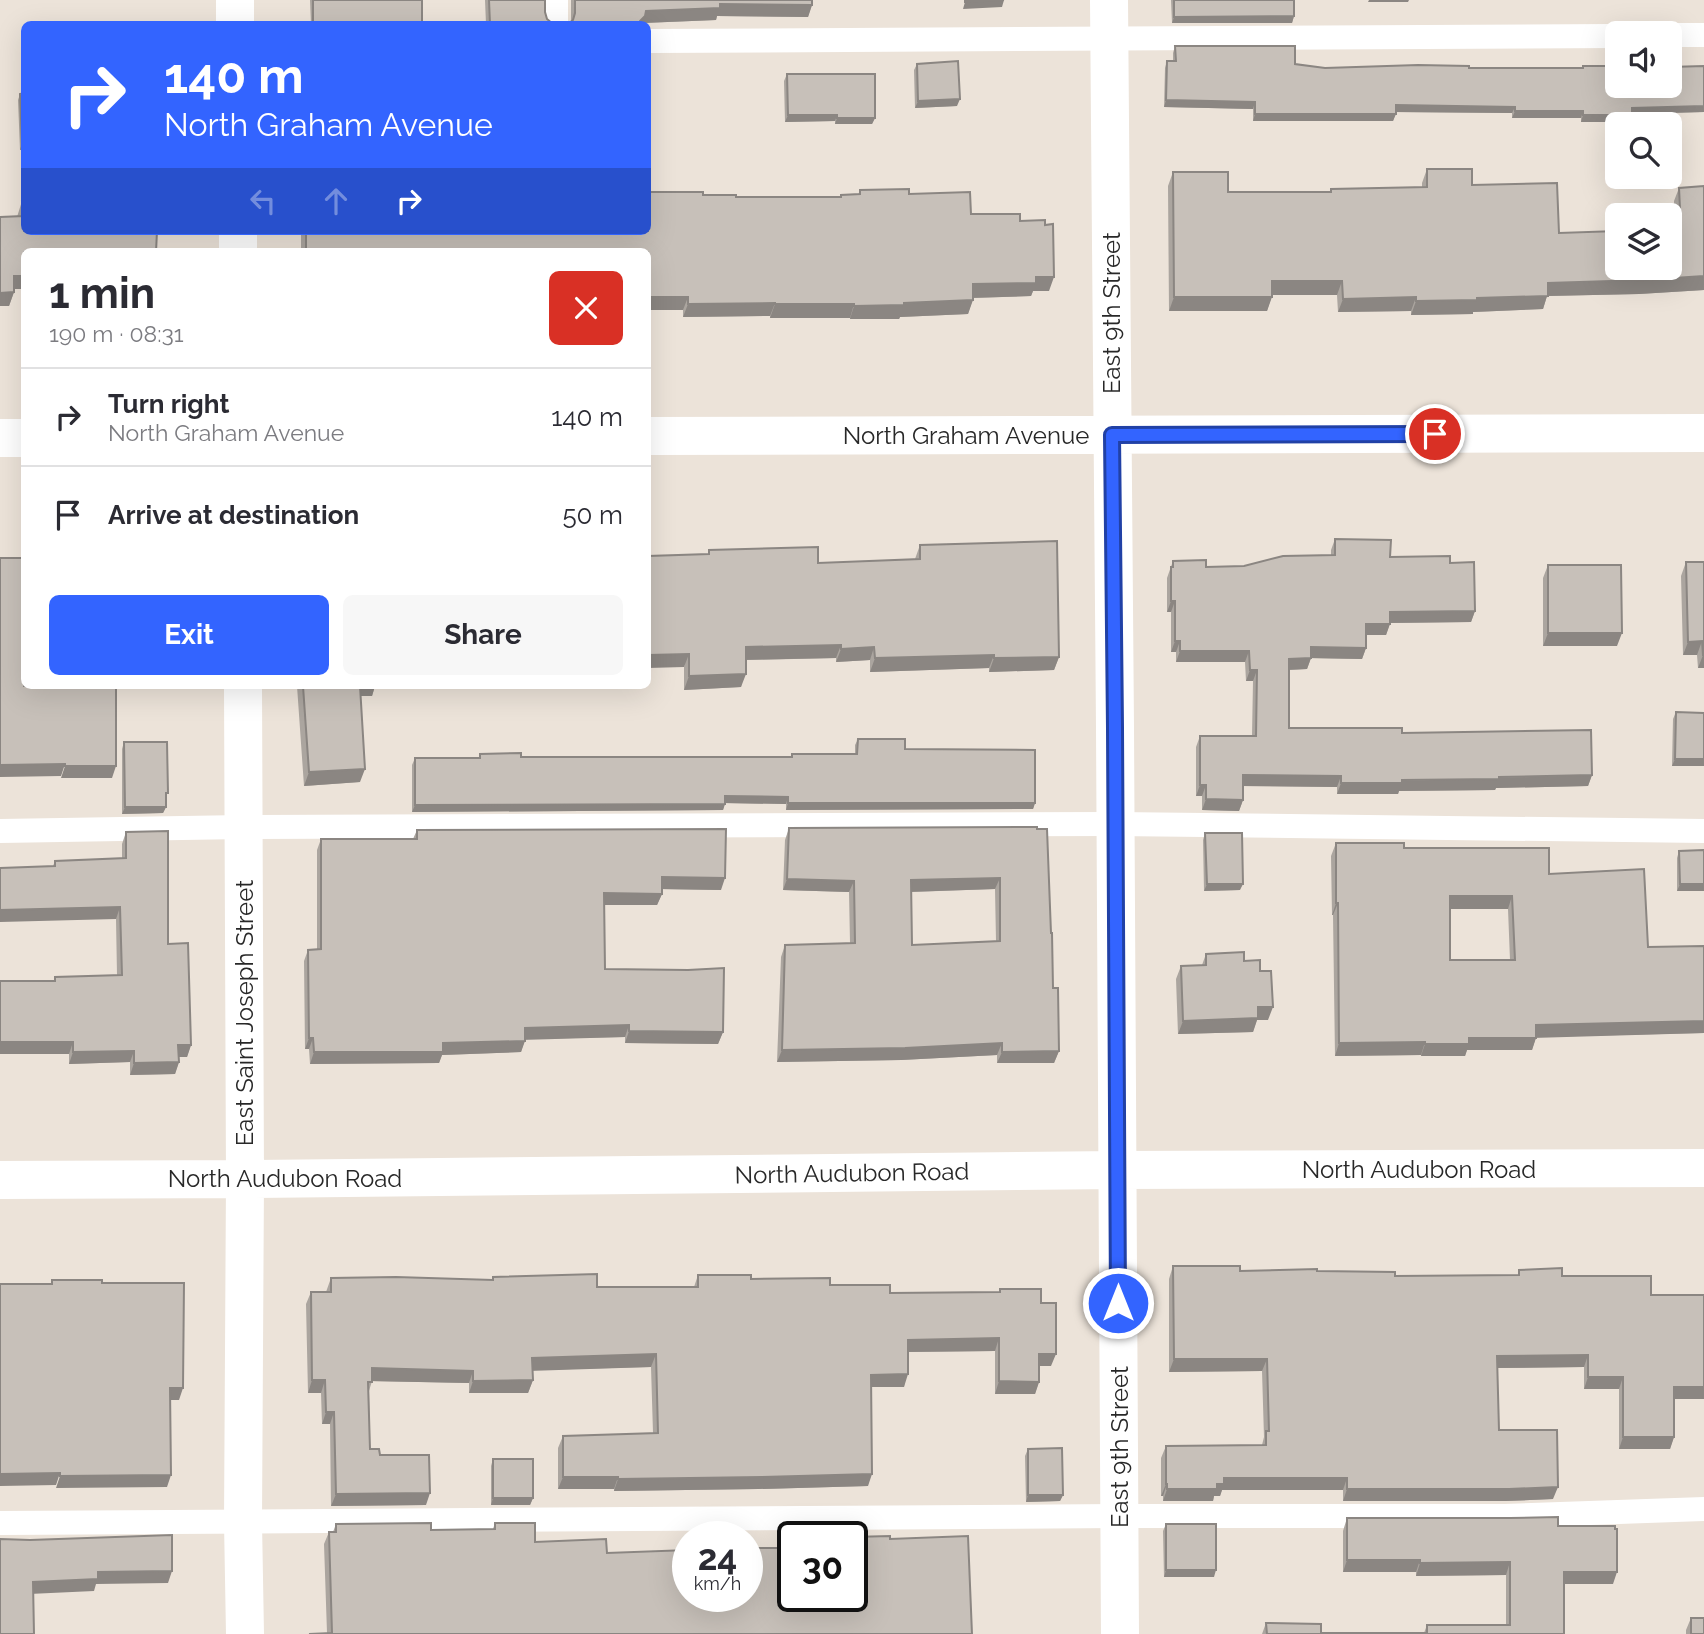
<!DOCTYPE html>
<html lang="en">
<head>
<meta charset="utf-8">
<style>
  body { margin:0; font-family:Raleway,sans-serif; background:#f7f7f7; color:#2b2b33; height:100vh; display:flex; flex-direction:column; font-size:26px; white-space:nowrap }
  * { box-sizing:border-box; margin:0 }
  p { font-size:23px; color:#7c7c81 }
  .icon { flex:none; width:38px; height:38px; fill:none; stroke:currentColor; stroke-width:2; stroke-linecap:round; stroke-linejoin:round }
  .map { position:relative; flex:1; overflow:hidden }
  .side { position:absolute; left:21px; top:248px; width:630px; height:441px; display:flex; flex-direction:column; background:#fff; border-radius:10px; box-shadow:0 7px 28px #0002 }
  .side>* { flex:none }
  .hud { position:absolute; left:21px; top:21px; width:630px; height:214px; border-radius:10px; box-shadow:0 7px 28px #0002; background:#3364ff; color:#fff; overflow:hidden }
  .buttons { position:absolute; left:1605px; top:21px; display:grid; gap:14px }
  .buttons a { display:grid; place-items:center; width:77px; height:77px; border-radius:10px; background:#fff; box-shadow:0 7px 28px #0002; font-size:35px }
  .speed { position:absolute; left:672px; top:1521px; display:flex; gap:14px; font-size:35px; font-weight:700; text-align:center }
  .speed>* { display:grid; place-content:center; width:91px; height:91px; border-radius:50%; background:#fff; box-shadow:0 7px 28px #0002; line-height:1 }
  .speed small { font-size:18px; font-weight:400 }
  .speed .limit { border:4px solid #111; border-radius:10px; background:#fff; color:#111 }
  .pin { position:absolute; display:grid; place-items:center; width:60px; height:60px; color:#fff; margin:-30px; border:4px solid #fff; border-radius:50%; box-shadow:0 2px 7px #0007 }
  .me { position:absolute; width:77px; margin:-38px; rotate:0deg; stroke-linejoin:round; filter:drop-shadow(0 0 5px #0008) }
  .turn { display:flex; align-items:center; gap:24px; height:147px; padding:0 28px; font-size:32px }
  .turn .icon { width:91px; height:91px; stroke-width:2.5 }
  .turn b { display:block; font-size:49px; line-height:60px }
  .lanes { display:flex; align-items:center; height:66px; padding:0 28px; background:#0003; justify-content:center; gap:35px; direction:ltr }
  .lanes .off { opacity:.35 }
  .round { display:grid; place-items:center; flex:none; width:74px; height:74px; border-radius:10px; background:#f7f7f7 }
  .overview { display:flex; align-items:center; justify-content:space-between; height:119px; padding:0 28px }
  h1 { font-size:42px; font-weight:700; line-height:52px }
  .button { display:flex; gap:14px; margin-top:auto; padding:14px 28px }
  .button a { flex:1; height:80px; border-radius:10px; background:#3364ff; color:#fff; font-size:28px; font-weight:700; line-height:80px; text-align:center }
  .button a+a { background:#f7f7f7; color:#2b2b33 }
  ul { padding:0; list-style:none }
  li { display:flex; align-items:center; gap:21px; height:98px; padding:0 28px; border-top:2px solid #e1e1e2 }
  li div { flex:1 }
  li b { display:block; font-size:26px }
  li em { font-style:normal }
  .map>svg:first-child { display:block }
  .lines { fill:none; stroke-linecap:round; stroke-linejoin:round }
  .service { stroke:#fff; stroke-width:24 }
  .minor { stroke:#fff; stroke-width:38 }
  .wall { fill:#aba59f; fill-rule:evenodd }
  .shaded-wall { fill:#8b8682 }
  .building { fill:#c7c0b9; stroke:#8b8682; stroke-width:2; fill-rule:evenodd }
  .route-casing { stroke:#2141a6; stroke-width:18 }
  .route { stroke:#3364ff; stroke-width:12 }
  .labels { text-anchor:middle; dominant-baseline:central; stroke-width:5; stroke-linejoin:round; paint-order:stroke }
  .street-label { font-size:24px; fill:#282828; stroke:#fff }
</style>
</head>
<body>
<div class="map">
<svg width="1704" height="1634" viewBox="0 0 1704 1634">
  <rect width="100%" height="100%" fill="#ece3d9"/>
  <g class="lines">
    <path class="service" d="M556,24V0
      M1670,35H1704
      M648,41L1617,36
      M0,831L243,827L1115,824L1704,831
      M0,1523L1119,1516H1505L1704,1509"/>
    <path class="minor" d="M235,0V24
      M1109,0L1115,728L1120,1634
      M238,231V252
      M648,436L1704,433
      M0,438H24
      M243,686L245,1179L243,1522L245,1634
      M0,1180L245,1179L1117,1170L1704,1168"/>
  </g>
  <path class="wall" d="M310,0H422V24H311Z
    M485,0H545V12L547,19L553,24H486Z
    M571,0H812V5L808,17L717,16L716,20L643,23L642,24H568L571,22Z
    M1171,0H1294V16L1292,23H1172Z
    M1175,46L1325,68H1583V66L1617,86L1704,66V112L1632,114L1629,122H1581V118H1512V113L1396,112L1393,121H1253V109L1164,107L1165,68L1167,61H1173V53Z
    M917,64L957,106L915,108L914,70Z
    M787,74L875,118L872,124H835V121L785,122L784,81Z
    M20,94L24,149L20,150L18,100Z
    M1427,169L1472,185L1559,233L1675,230L1674,201L1679,188L1704,186V290L1639,294L1547,296L1543,309L1473,312V314L1411,315V311L1338,312L1337,295H1272L1267,311H1169L1168,186L1173,172L1228,192H1330L1331,189L1422,187V183Z
    M860,190L909,194L971,214L1020,221L1049,291H1033L1031,296L973,298L968,314L900,317L899,319H850V318H770V316L683,317V310H648V252H301V231H648L703,195L736,197H840L858,195Z
    M22,201H24L14,292L9,306H0V217H17Z
    M1335,539L1390,557L1450,563L1475,611L1471,622L1390,623L1386,635H1366V648L1362,659L1311,658L1307,669L1289,670V728L1402,733L1592,775L1588,786L1496,788L1495,790L1399,791L1398,794H1337V787L1243,786V800L1239,811L1202,810V796H1196V747L1200,736H1252L1253,681H1246L1245,662H1176V652H1171V612H1167V578L1173,561L1206,567L1244,566L1331,555V550Z
    M920,545L1059,657L1054,670L989,672V668L870,672V660L836,662V658L746,660L741,687L684,690V667L709,550L818,563L915,559Z
    M1686,562H1704V668H1698L1697,655H1683L1681,576Z
    M1548,565L1617,646H1543V578Z
    M297,686H375L372,696H360V782L304,786Z
    M1676,712L1704,713V766H1672L1673,719Z
    M858,739L905,749L1035,803L1033,809L786,810V804L725,803L723,810L412,812V765L415,758H479L480,754L521,757H791L792,754H855V745Z
    M124,742L166,798V807L163,813L122,814V749Z
    M1037,827L1059,1051L1054,1063H997V1055L901,1060L777,1062L781,957L785,945L850,943L849,892L783,890L785,840L789,828ZM995,889L996,941L912,945L911,892Z
    M417,830L721,890L662,889V894L657,905H604L605,969L723,1032L718,1044L625,1043V1037L525,1039L521,1052L442,1055L439,1063L310,1064L309,1049H305L304,961L308,950L317,949V850L321,839H413Z
    M126,832L168,944L191,1045L187,1057H179V1062L175,1074L130,1075V1062L69,1064V1054L54,981L55,977L117,975L116,919L53,866L55,861L122,858V844Z
    M1205,833L1240,890L1204,891L1203,840Z
    M1336,843L1404,848L1549,874L1648,947L1704,946V1033L1536,1037L1532,1050H1467L1465,1056H1421V1055L1335,1056L1333,915H1332L1331,856ZM1450,909H1508L1510,960H1450Z
    M1704,850V891H1677V858L1679,851Z
    M1206,954L1260,971L1268,1020H1257L1253,1032L1178,1034L1176,979L1181,966L1202,965Z
    M1173,1266L1240,1271H1317L1395,1276L1518,1275L1519,1270L1562,1276L1651,1295L1704,1399H1674V1437L1670,1449H1619V1389H1584V1367L1497,1368L1499,1430L1553,1499L1505,1501H1343V1490H1222L1220,1496H1214L1213,1501H1163V1496H1161V1458L1166,1446L1262,1445L1264,1437L1262,1371L1169,1372V1279Z
    M698,1275L830,1285L890,1293L999,1292L1000,1289L1041,1303L1051,1366H1039V1382L1035,1394H995V1351L908,1352L904,1387H871L868,1486L758,1489L614,1491V1489H558V1448L563,1436L653,1433L651,1367L533,1370V1380L528,1393H469V1383L372,1381L369,1391L370,1449L380,1455L426,1505L331,1506L330,1424H322L321,1393H308L306,1304L311,1292H326L331,1278L492,1280L493,1277L597,1287H694Z
    M1028,1449L1063,1495L1060,1501L1026,1502L1025,1456Z
    M493,1459L533,1498L530,1505H491V1466Z
    M1347,1518L1558,1526L1613,1584H1564V1634H1262L1266,1623L1321,1633H1424L1427,1625H1506V1575L1416,1576V1572H1343V1531Z
    M495,1523L535,1542L607,1553L793,1596L890,1539L972,1634L327,1633L324,1544L329,1532H333L336,1524L431,1530L493,1529Z
    M1166,1524L1214,1577H1164L1163,1531Z
    M1691,1618L1704,1634H1686V1630Z"/>
  <path class="shaded-wall" d="M1004,0L1002,7L963,9L965,2Z
    M1369,0H1409L1408,2H1368Z
    M720,4L812,5L808,17L717,16L716,20L643,23L642,24H639L646,11Z
    M1294,16L1292,23H1172L1174,17Z
    M960,99L957,106L915,108L918,101Z
    M1166,100L1255,102L1253,109L1164,107Z
    M1396,105L1515,107L1512,113L1393,112Z
    M1704,106V112L1629,114L1632,108Z
    M1515,111H1583L1581,118H1512Z
    M1255,114H1396L1393,121H1253Z
    M788,115H837L835,121L785,122Z
    M1583,115H1632L1629,122H1581Z
    M837,118H875L872,124H835Z
    M22,143H24V149L20,150Z
    M14,276H24V289H9Z
    M1704,276V290L1639,294L1547,296L1543,309L1473,312V314L1411,315L1416,301L1477,298L1548,283Z
    M1036,277H1054L1049,291H1033L1031,296L968,298L973,284Z
    M1272,281H1342L1337,295H1267Z
    M14,292L9,306H0V293Z
    M648,297H688L683,310H648Z
    M1174,297H1272L1267,311H1169Z
    M1416,297L1411,311L1338,312L1343,299Z
    M973,300L968,314L900,317L899,319H850L854,306Z
    M775,303L770,316L683,317L688,304Z
    M775,304H854L850,318H770Z
    M1171,601H1175L1171,612H1167Z
    M1475,611L1471,622L1386,623L1390,612Z
    M1366,624H1390L1386,635H1362Z
    M1548,633H1622L1617,646H1543Z
    M1175,641H1180L1176,652H1171Z
    M1702,641L1697,655H1683L1688,642Z
    M841,645L836,658L741,660L746,647Z
    M874,647L870,660L836,662L841,649Z
    M1311,647L1366,648L1362,659L1307,658Z
    M1180,651H1249L1245,662H1176Z
    M689,654L684,667L648,668V655Z
    M994,655L989,668L870,672L875,658Z
    M1703,655H1704V668H1698Z
    M1059,657L1054,670L989,672L994,658Z
    M1311,658L1307,669L1285,670L1289,659Z
    M1250,670H1257L1253,681H1246Z
    M746,674L741,687L684,690L689,676Z
    M359,686H375L372,696H355Z
    M1675,759H1704V766H1672Z
    M65,764L61,776L0,777V765Z
    M65,766H116L112,778H61Z
    M365,769L360,782L304,786L309,772Z
    M1243,775L1341,776L1337,787L1239,786Z
    M1592,775L1588,786L1496,788L1495,790L1399,791L1398,794H1337L1341,783Z
    M1200,785H1206L1202,796H1196Z
    M725,796L788,797L786,804L723,803Z
    M1206,799L1243,800L1239,811L1202,810Z
    M788,803H1035L1033,809L786,810Z
    M725,804L723,810L412,812L415,805Z
    M125,807H166L163,813L122,814Z
    M662,877L725,878L721,890L658,889Z
    M1000,878L995,889L906,892L911,880Z
    M787,879L854,881L849,892L783,890Z
    M1207,884H1243L1240,890L1204,891Z
    M1680,884H1704V891H1677Z
    M604,893L662,894L657,905H599Z
    M1450,896H1512L1508,909H1446Z
    M1336,903H1338L1333,915H1332Z
    M120,907L116,919L0,922V910Z
    M1258,1007H1273L1268,1020H1257L1253,1032L1178,1034L1183,1021Z
    M1704,1021V1033L1532,1038H1536L1532,1050H1467L1465,1056H1421L1425,1044L1469,1038L1536,1025Z
    M629,1025L625,1037L520,1040L525,1028Z
    M629,1031L723,1032L718,1044L625,1043Z
    M309,1038H313L309,1049H305Z
    M525,1041L521,1052L442,1055L439,1063L310,1064L314,1052L443,1043Z
    M0,1042H73L69,1054H0Z
    M1425,1042L1421,1055L1335,1056L1339,1043Z
    M1002,1043L997,1055L901,1060L777,1062L782,1050Z
    M178,1045H191L187,1057H174Z
    M134,1051L130,1062L69,1064L73,1052Z
    M1059,1051L1054,1063H997L1002,1052Z
    M179,1062L175,1074L130,1075L134,1063Z
    M999,1338L995,1351L903,1352L908,1340Z
    M656,1354L651,1367L528,1371L532,1358Z
    M1039,1354H1056L1051,1366H1035Z
    M1588,1355L1584,1367L1493,1368L1497,1356Z
    M1174,1359H1267L1262,1371L1169,1372Z
    M372,1368L473,1371L469,1383L367,1381Z
    M908,1374L904,1387H866L871,1375Z
    M1588,1377H1623L1619,1389H1584Z
    M312,1380H325L321,1393H308Z
    M533,1380L528,1393H469L473,1381Z
    M999,1381L1039,1382L1035,1394H995Z
    M1674,1387H1704V1399H1670Z
    M170,1388H183L179,1400H165Z
    M326,1412H334L330,1424H322Z
    M1623,1437H1674L1670,1449H1619Z
    M60,1473L56,1485L0,1486V1474Z
    M872,1474L868,1486L758,1489L614,1491L618,1479Z
    M171,1475L167,1487L56,1488L60,1476Z
    M563,1477H618L614,1489H558Z
    M1224,1478H1347L1343,1490H1222L1220,1496H1214L1213,1501H1163L1167,1489L1217,1484Z
    M1166,1484H1167L1163,1496H1161Z
    M1558,1487L1553,1499L1505,1501H1343L1347,1489Z
    M430,1493L426,1505L331,1506L336,1494Z
    M1028,1495H1063L1060,1501L1026,1502Z
    M493,1498H533L530,1505H491Z
    M1347,1560H1420L1416,1572H1343Z
    M1510,1562L1506,1575L1416,1576L1420,1563Z
    M1166,1570H1216L1214,1577H1164Z
    M172,1571L168,1583L96,1584L94,1591L29,1594L33,1582L98,1572Z
    M1564,1572H1617L1613,1584H1559Z"/>
  <path class="building" d="M313,0H422V24H313Z
    M489,0H545V12L547,19L553,24H490Z
    M575,0H812V5L720,4V8L646,11L645,16L640,21L639,24H568L573,20L575,13Z
    M965,0H1004L965,2Z
    M1174,0H1294V16L1174,17Z
    M1175,46H1295V64L1325,68L1418,65L1469,66V68H1583V66H1617V86H1670V67L1704,66V106L1632,108V115H1583V111H1515V107L1396,105V114H1255V102L1166,100L1167,61H1176Z
    M958,61L960,99L918,101L917,64Z
    M787,74H875V118H837V115H788Z
    M24,93V143H22L20,94Z
    M1427,169H1472V185L1557,183L1559,233L1617,231V268H1670V230L1681,229L1679,188L1704,186V276L1644,280L1548,283V296L1477,298V300L1416,301V297L1343,299L1342,281H1272V297H1174L1173,172H1228V192H1331V189L1427,187Z
    M909,189V194L970,192L971,214H1020V221L1045,220V225L1053,224L1054,277H1036V283L973,284V300L904,303V305L854,306V304H775V303L688,304V297H648V252H306V231H648V192H703V195H736V197H841V195L860,194V190Z
    M22,201H24V231H157L156,252H24V276H14V292L0,293V217L23,216Z
    M1335,539L1391,540L1390,557L1450,556V563L1474,562L1475,611L1390,612V624H1366V648L1311,647V658L1289,659V728H1402V733L1591,730L1592,775L1499,777V779L1402,780V783H1341V776L1243,775V800L1206,799V785H1200V736H1256L1257,670H1250L1249,651H1180V641H1175V601H1171V567H1173V561L1206,560V567L1244,566L1283,556L1335,555Z
    M1057,541L1059,657L994,658V655L875,658L874,647L841,649V645L746,647V674L689,676V654L648,655V556L709,554V550L818,547V563L920,559V545Z
    M0,558H24V686H116V766H65V764L0,765Z
    M1686,562H1704V655H1703L1702,641L1688,642Z
    M1548,565H1621L1622,633H1548Z
    M303,686H360L365,769L309,772Z
    M1676,712L1704,713V759H1675Z
    M858,739H905V749L1035,750V803H788V797L725,796V804L415,805V758H480V754L521,753V757H792V754H857Z
    M124,742H167L168,793H166V807H125Z
    M1037,827V829H1047L1051,933H1052L1053,988H1058L1059,1051L1002,1052V1043L905,1048L782,1050L785,945L855,943L854,881L787,879L789,828ZM1000,878V941L912,945L911,880Z
    M726,829L725,878L662,877V894L604,893L605,969L688,970L724,968L723,1032L629,1031V1025L525,1028V1041L443,1043V1052H314L313,1038H309L308,950L321,949V839H417V830Z
    M168,831V944L188,943L191,1045H178L179,1062L134,1063V1051L73,1052V1042H0V981H55V977L122,975L120,907L0,910V868L55,866V861L126,858V832Z
    M1205,833H1242L1243,884H1207Z
    M1336,843H1404V848H1549V874L1644,869L1648,947L1704,946V1021L1536,1025V1038H1469V1044H1425V1042L1339,1043L1338,903H1336ZM1450,896H1512L1515,960H1450Z
    M1704,850V884H1680L1679,851Z
    M1244,952V961L1260,960V971H1271L1273,1007H1258V1018L1183,1021L1181,966L1206,965V954Z
    M1173,1266H1240V1271L1317,1269V1271L1395,1272V1276L1519,1275V1270L1562,1268V1276H1651V1295H1704V1387H1674V1437H1623V1377H1588V1355L1497,1356L1499,1430H1557L1558,1487L1509,1489H1347V1478H1224V1484H1217V1489H1167V1484H1166V1446L1266,1445V1431H1269L1267,1359H1174Z
    M597,1274V1287H698V1275H751V1279L830,1278V1285H890V1293L1000,1292V1289H1041V1303H1056V1354H1039V1382L999,1381V1338L908,1340V1374L871,1375L872,1474L762,1477L618,1479V1477H563V1436L658,1433L656,1354L532,1358L533,1380L473,1381V1371L372,1368V1382H368L370,1449H379L380,1455H429L430,1493L336,1494L334,1412H326L325,1380H312L311,1292H331V1278L396,1277L493,1280V1277Z
    M52,1280H102V1283H184L183,1388H170L171,1475L60,1476V1473L0,1474V1284H52Z
    M1062,1448L1063,1495H1028V1449Z
    M493,1459H533V1498H493Z
    M1558,1517V1526H1615V1529H1617V1572H1564V1634H1267L1266,1623L1321,1624V1633H1427V1625H1510V1562L1420,1563V1560H1347V1518H1510Z
    M431,1523V1530L495,1529V1523H535V1542L606,1539L607,1553L688,1550V1596H747V1548H793V1596H852V1537L890,1536V1539L968,1536L972,1634H309L332,1633L329,1532H336V1524Z
    M1166,1524H1216V1570H1166Z
    M172,1535V1571L98,1572V1579L33,1582L34,1634H0V1539L30,1540Z
    M1691,1618H1704V1634H1691Z"/>
  <g class="lines">
    <defs>
      <path id="route" d="M1118,1303L1115,728L1112,435L1435,434"/>
    </defs>
    <use href="#route" class="route-casing"/>
    <use href="#route" class="route"/>
  </g>
  <g class="labels">
    <g class="street-label">
      <text transform="translate(1111 313) rotate(-90)">East 9th Street</text>
      <text x="966" y="435">North Graham Avenue</text>
      <text transform="translate(244 1013) rotate(-90)">East Saint Joseph Street</text>
      <text x="1419" y="1169">North Audubon Road</text>
      <text transform="translate(852 1173) rotate(-1)">North Audubon Road</text>
      <text x="285" y="1178">North Audubon Road</text>
      <text transform="translate(1119 1447) rotate(-90)">East 9th Street</text>
    </g>
  </g>
</svg>
<div class="buttons">
<a><svg class="icon" aria-label="sound" viewBox="0 0 24 24"><path d="M4 9h4l5-4v14l-5-4H4zM17 9q2 3 0 6"/></svg></a>
<a><svg class="icon" aria-label="search" viewBox="0 0 24 24"><circle cx="10" cy="10" r="6"/><path d="M15 15l6 6"/></svg></a>
<a><svg class="icon" aria-label="layers" viewBox="0 0 24 24"><path d="M12 4l9 5-9 5-9-5zM3 14l9 5 9-5"/></svg></a>
</div>
<div class="speed"><div>24<small>km/h</small></div><div class="limit">30</div></div>
<div class="pin" style="left:1435px;top:434px;background:#d93025"><svg class="icon" aria-label="arrive" viewBox="0 0 24 24"><path d="M6 21V4h12l-3 4 3 4H6"/></svg></div>
<svg class="me" style="left:1118px;top:1303px" viewBox="-20 -20 40 40"><circle r="17" fill="#3364ff" stroke="#fff" stroke-width="3"/><path d="M0-11L8 9 0 5-8 9z" fill="#fff"/></svg>
<div class="hud">
<div class="turn"><svg class="icon" aria-label="right" viewBox="0 0 24 24"><path d="M7 20v-9h11M14 6l5 5-5 5"/></svg><div><b>140 m</b>North Graham Avenue</div></div>
<div class="lanes"><svg class="icon off" aria-label="left" viewBox="0 0 24 24"><path d="M17 20v-9H6M10 6l-5 5 5 5"/></svg><svg class="icon off" aria-label="ahead" viewBox="0 0 24 24"><path d="M12 20V5M6 11l6-6 6 6"/></svg><svg class="icon" aria-label="right" viewBox="0 0 24 24"><path d="M7 20v-9h11M14 6l5 5-5 5"/></svg></div>
</div>
<section class="side">
<div class="overview"><div><h1>1 min</h1><p>190 m · 08:31</p></div><a class="round" style="background:#d93025;color:#fff"><svg class="icon" aria-label="close" viewBox="0 0 24 24"><path d="M6 6l12 12M18 6L6 18"/></svg></a></div>
<ul>
<li><svg class="icon" aria-label="right" viewBox="0 0 24 24"><path d="M7 20v-9h11M14 6l5 5-5 5"/></svg><div><b>Turn right</b><p>North Graham Avenue</p></div><em>140 m</em></li>
<li><svg class="icon" aria-label="arrive" viewBox="0 0 24 24"><path d="M6 21V4h12l-3 4 3 4H6"/></svg><div><b>Arrive at destination</b></div><em>50 m</em></li>
</ul>
<div class="button"><a>Exit</a><a>Share</a></div>
</section>
</div>
</body>
</html>
